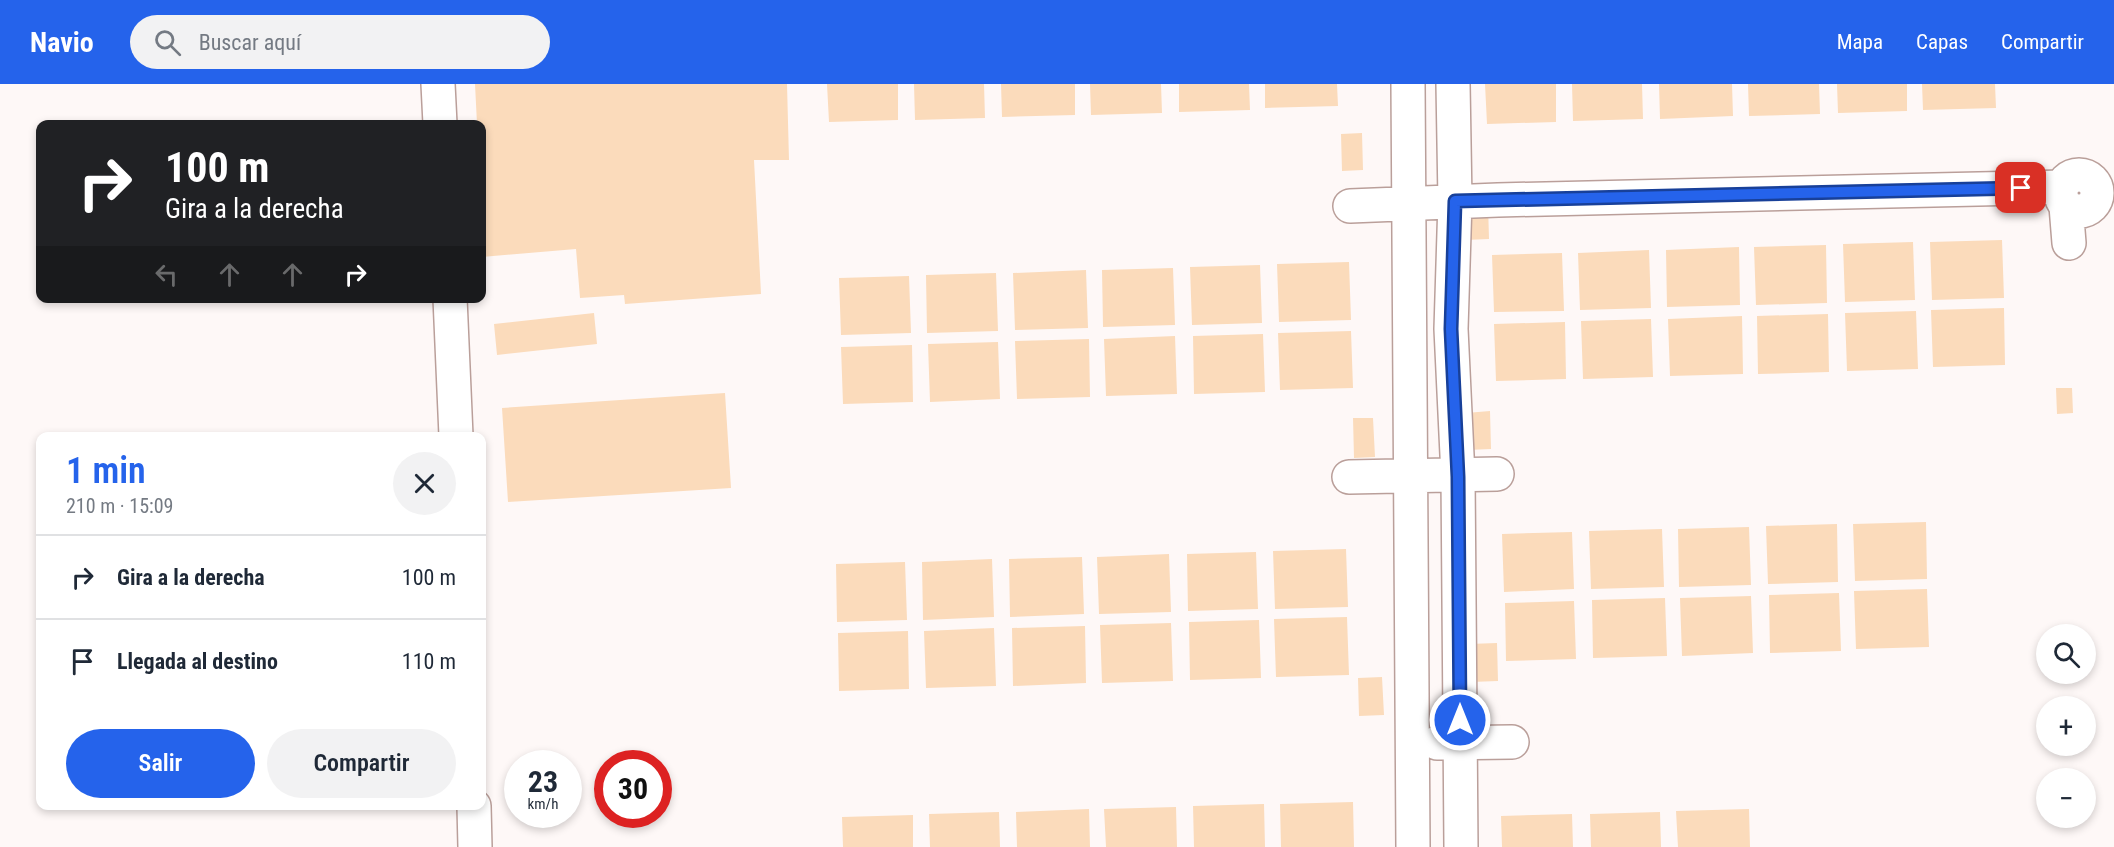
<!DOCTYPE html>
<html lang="es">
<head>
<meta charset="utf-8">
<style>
  body { margin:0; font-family:"Roboto Condensed",sans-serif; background:#f2f2f3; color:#1f2937; height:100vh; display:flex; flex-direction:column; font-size:22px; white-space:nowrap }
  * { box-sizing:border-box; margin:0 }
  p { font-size:20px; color:#747a83 }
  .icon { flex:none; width:33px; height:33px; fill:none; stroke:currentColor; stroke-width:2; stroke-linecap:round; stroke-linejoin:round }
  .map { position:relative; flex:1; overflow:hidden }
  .panel { position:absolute; left:36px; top:348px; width:450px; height:378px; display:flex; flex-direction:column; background:#fff; border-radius:12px; box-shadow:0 3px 9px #0003 }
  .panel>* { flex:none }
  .hud { position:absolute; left:36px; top:36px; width:450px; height:183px; border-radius:12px; box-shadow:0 3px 9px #0003; background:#202124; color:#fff; overflow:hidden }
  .buttons { position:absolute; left:2036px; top:540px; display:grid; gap:12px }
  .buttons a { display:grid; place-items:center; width:60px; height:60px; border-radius:50%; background:#fff; box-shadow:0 3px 9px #0003; font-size:30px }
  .speed { position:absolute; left:504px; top:666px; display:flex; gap:12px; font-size:30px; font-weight:700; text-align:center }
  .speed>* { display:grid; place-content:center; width:78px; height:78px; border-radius:50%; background:#fff; box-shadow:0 3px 9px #0003; line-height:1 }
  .speed small { font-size:15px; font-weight:400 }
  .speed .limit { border:9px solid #d22; background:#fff; color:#111 }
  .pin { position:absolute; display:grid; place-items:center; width:51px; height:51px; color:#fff; margin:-26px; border-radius:12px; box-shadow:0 3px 9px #0006 }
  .me { position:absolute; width:66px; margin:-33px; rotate:0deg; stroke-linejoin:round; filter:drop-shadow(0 0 4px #0008) }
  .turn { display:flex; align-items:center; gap:21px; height:126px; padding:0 30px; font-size:27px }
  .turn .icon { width:78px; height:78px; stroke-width:2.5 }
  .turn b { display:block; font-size:42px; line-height:51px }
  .lanes { display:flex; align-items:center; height:57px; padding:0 30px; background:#0003; justify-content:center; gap:30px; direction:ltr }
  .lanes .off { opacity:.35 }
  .round { display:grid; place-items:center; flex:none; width:63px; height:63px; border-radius:32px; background:#f2f2f3 }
  .overview { display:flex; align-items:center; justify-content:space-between; height:102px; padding:0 30px }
  h1 { font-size:36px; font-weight:600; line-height:45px; color:#2563eb }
  .button { display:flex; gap:12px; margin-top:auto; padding:12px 30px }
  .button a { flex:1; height:69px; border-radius:36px; background:#2563eb; color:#fff; font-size:24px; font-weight:600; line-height:69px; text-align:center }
  .button a+a { background:#f2f2f3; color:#1f2937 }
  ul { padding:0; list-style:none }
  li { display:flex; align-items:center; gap:18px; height:84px; padding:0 30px; border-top:2px solid #e0e1e3 }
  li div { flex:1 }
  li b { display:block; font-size:22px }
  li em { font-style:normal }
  header { display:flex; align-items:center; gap:36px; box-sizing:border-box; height:84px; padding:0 30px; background:#2563eb; color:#fff }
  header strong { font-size:28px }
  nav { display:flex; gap:33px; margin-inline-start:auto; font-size:21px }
  .search { width:420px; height:54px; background:#f2f2f3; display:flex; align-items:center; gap:15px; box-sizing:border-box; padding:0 21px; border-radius:33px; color:#747a83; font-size:22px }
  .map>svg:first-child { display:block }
  .building { fill:#fbdbbb }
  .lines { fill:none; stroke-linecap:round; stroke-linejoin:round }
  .minor-casing { stroke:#ba9f9a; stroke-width:36 }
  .minor { stroke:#fff; stroke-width:33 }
  .route-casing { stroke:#184099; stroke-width:15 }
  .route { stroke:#2563eb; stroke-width:10 }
</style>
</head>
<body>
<header>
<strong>Navio</strong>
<div class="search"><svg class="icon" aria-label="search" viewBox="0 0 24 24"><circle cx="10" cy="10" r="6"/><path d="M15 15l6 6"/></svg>Buscar aquí</div>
<nav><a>Mapa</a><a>Capas</a><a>Compartir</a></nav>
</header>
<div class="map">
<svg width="2114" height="763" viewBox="0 0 2114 763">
  <rect width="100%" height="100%" fill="#fef8f7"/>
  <path class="building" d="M475,0H787L789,76H754L761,210L625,220L624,211L580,214L576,165L482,173V40H477Z
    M827,0H898V36L829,38Z
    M914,0H984L985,34L915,36Z
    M1001,0H1075V31L1002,33Z
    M1090,0H1161L1162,29L1091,31Z
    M1179,0H1249L1250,26L1179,28Z
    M1265,0H1337L1338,22L1265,24Z
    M1485,0H1556V38L1487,40Z
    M1572,0H1642L1643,35L1573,37Z
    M1659,0H1732L1733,32L1660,35Z
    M1748,0H1819L1820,30L1749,32Z
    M1837,0H1907V27L1838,29Z
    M1922,0H1995L1996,24L1923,26Z
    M1362,49L1363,86L1342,87L1341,50Z
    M1488,120L1489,155L1465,156L1464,121Z
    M2002,156L2004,214L1932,216L1930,158Z
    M1913,158L1915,216L1845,218L1843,160Z
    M1826,161L1827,219L1756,221L1754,163Z
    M1739,163L1740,221L1667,223L1666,166Z
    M1649,166L1651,224L1580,226L1578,169Z
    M1562,169L1564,227L1494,228L1492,171Z
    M1349,178L1351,236L1279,238L1277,180Z
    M1260,181L1262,239L1192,241L1190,183Z
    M1173,184L1175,241L1103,243L1102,186Z
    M1086,186L1088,244L1015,246L1013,189Z
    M996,189L998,247L927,249L926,191Z
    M909,192L911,249L841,251L839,194Z
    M2004,224L2005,281L1933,283L1931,226Z
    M1916,227L1918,285L1847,287L1845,229Z
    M594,229L597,260L497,271L494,240Z
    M1828,230L1829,288L1758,290L1757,232Z
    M1742,232L1743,290L1670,292L1668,235Z
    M1651,235L1653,293L1583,295L1581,237Z
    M1565,238L1566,295L1496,297L1494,240Z
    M1351,247L1353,304L1280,306L1278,249Z
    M1263,250L1265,308L1194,310L1193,252Z
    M1175,252L1177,310L1106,312L1104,255Z
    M1089,255L1090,313L1017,315L1015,257Z
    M998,258L1000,315L930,318L928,260Z
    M912,261L913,318L843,320L841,263Z
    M2056,304H2072L2073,329L2057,330Z
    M725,309L731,404L508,418L502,324Z
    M1490,327L1491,365L1467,366L1466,329Z
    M1353,334H1373L1375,373L1354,374Z
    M1926,438L1927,495L1855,497L1853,440Z
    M1837,440L1838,498L1768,500L1766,442Z
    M1749,443L1751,501L1679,503L1678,445Z
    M1662,445L1664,503L1591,505L1589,447Z
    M1572,448L1574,505L1504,508L1502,450Z
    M1346,465L1348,523L1275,525L1273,467Z
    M1256,468L1258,525L1188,527L1187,470Z
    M1169,470L1171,528L1099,530L1097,473Z
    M1082,473L1084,530L1010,533L1009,475Z
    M992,475L994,533L923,536L922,478Z
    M905,478L907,536L837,538L836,480Z
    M1927,505L1929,563L1856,565L1854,507Z
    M1839,509L1841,567L1770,569L1769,511Z
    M1751,512L1753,569L1682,572L1680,514Z
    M1665,514L1667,572L1593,574L1592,516Z
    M1574,517L1576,575L1506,577L1505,519Z
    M1347,533L1349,591L1276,593L1274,535Z
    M1259,536L1261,594L1190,596L1189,538Z
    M1171,539L1173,597L1102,599L1100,541Z
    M1085,542L1086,599L1013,602L1012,544Z
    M994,544L996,602L926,604L924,547Z
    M908,547L909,605L839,607L838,549Z
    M1497,559L1498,597L1471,598L1469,560Z
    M1382,593L1384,631L1359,632L1358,594Z
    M1353,718L1354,763H1281L1280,720Z
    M1264,720L1265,763H1194L1193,722Z
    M1176,723L1177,763H1106L1104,725Z
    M1089,725L1090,763H1017L1016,728Z
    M1749,725L1750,763H1678L1676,727Z
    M999,728L1000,763H930L929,730Z
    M1660,728L1661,763H1591L1590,730Z
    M1572,730L1573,763H1502L1501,732Z
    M913,731V763H843L842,733Z"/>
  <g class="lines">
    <defs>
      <path id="minor" d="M438,0L440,40
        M1408,0L1413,763
        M1453,0L1455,117L1451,245L1458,392L1461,763
        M2061 109a18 18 0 1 1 36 0a18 18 0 1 1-36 0Z
        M1350,122L1498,116L2062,103
        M2066,122L2069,159
        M450,214L456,352
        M1349,393L1497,390
        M1437,659L1512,658
        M474,722L475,763"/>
    </defs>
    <use href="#minor" class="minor-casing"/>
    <use href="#minor" class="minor"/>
  </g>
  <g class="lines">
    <defs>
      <path id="route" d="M1460,636L1458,393L1451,245L1455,117L2021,104"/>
    </defs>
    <use href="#route" class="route-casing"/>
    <use href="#route" class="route"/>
  </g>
</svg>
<div class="buttons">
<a><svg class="icon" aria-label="search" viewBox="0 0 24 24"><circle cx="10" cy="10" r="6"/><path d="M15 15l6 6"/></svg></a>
<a>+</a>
<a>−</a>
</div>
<div class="speed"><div>23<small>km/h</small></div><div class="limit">30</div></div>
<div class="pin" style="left:2021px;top:104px;background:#d93025"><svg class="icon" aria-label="arrive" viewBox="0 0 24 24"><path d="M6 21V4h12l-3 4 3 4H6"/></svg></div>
<svg class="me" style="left:1460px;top:636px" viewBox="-20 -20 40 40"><circle r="17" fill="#2563eb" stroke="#fff" stroke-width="3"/><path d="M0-11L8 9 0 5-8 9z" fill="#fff"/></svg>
<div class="hud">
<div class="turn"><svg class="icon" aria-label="right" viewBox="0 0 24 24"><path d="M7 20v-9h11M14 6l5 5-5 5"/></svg><div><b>100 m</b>Gira a la derecha</div></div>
<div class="lanes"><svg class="icon off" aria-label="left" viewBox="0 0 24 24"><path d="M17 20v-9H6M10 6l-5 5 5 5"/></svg><svg class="icon off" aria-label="ahead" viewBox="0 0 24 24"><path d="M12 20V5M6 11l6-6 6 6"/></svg><svg class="icon off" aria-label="ahead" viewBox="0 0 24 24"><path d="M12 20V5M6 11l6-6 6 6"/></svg><svg class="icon" aria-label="right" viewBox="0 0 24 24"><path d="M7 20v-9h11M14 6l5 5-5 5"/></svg></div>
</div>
<section class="panel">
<div class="overview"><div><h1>1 min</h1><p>210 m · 15:09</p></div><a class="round"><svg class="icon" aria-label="close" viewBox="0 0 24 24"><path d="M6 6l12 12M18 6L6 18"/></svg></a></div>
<ul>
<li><svg class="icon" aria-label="right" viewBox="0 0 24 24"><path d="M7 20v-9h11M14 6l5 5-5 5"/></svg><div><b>Gira a la derecha</b></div><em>100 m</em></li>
<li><svg class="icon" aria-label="arrive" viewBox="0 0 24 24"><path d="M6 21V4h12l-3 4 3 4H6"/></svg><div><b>Llegada al destino</b></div><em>110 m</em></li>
</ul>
<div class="button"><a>Salir</a><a>Compartir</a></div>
</section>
</div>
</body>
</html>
